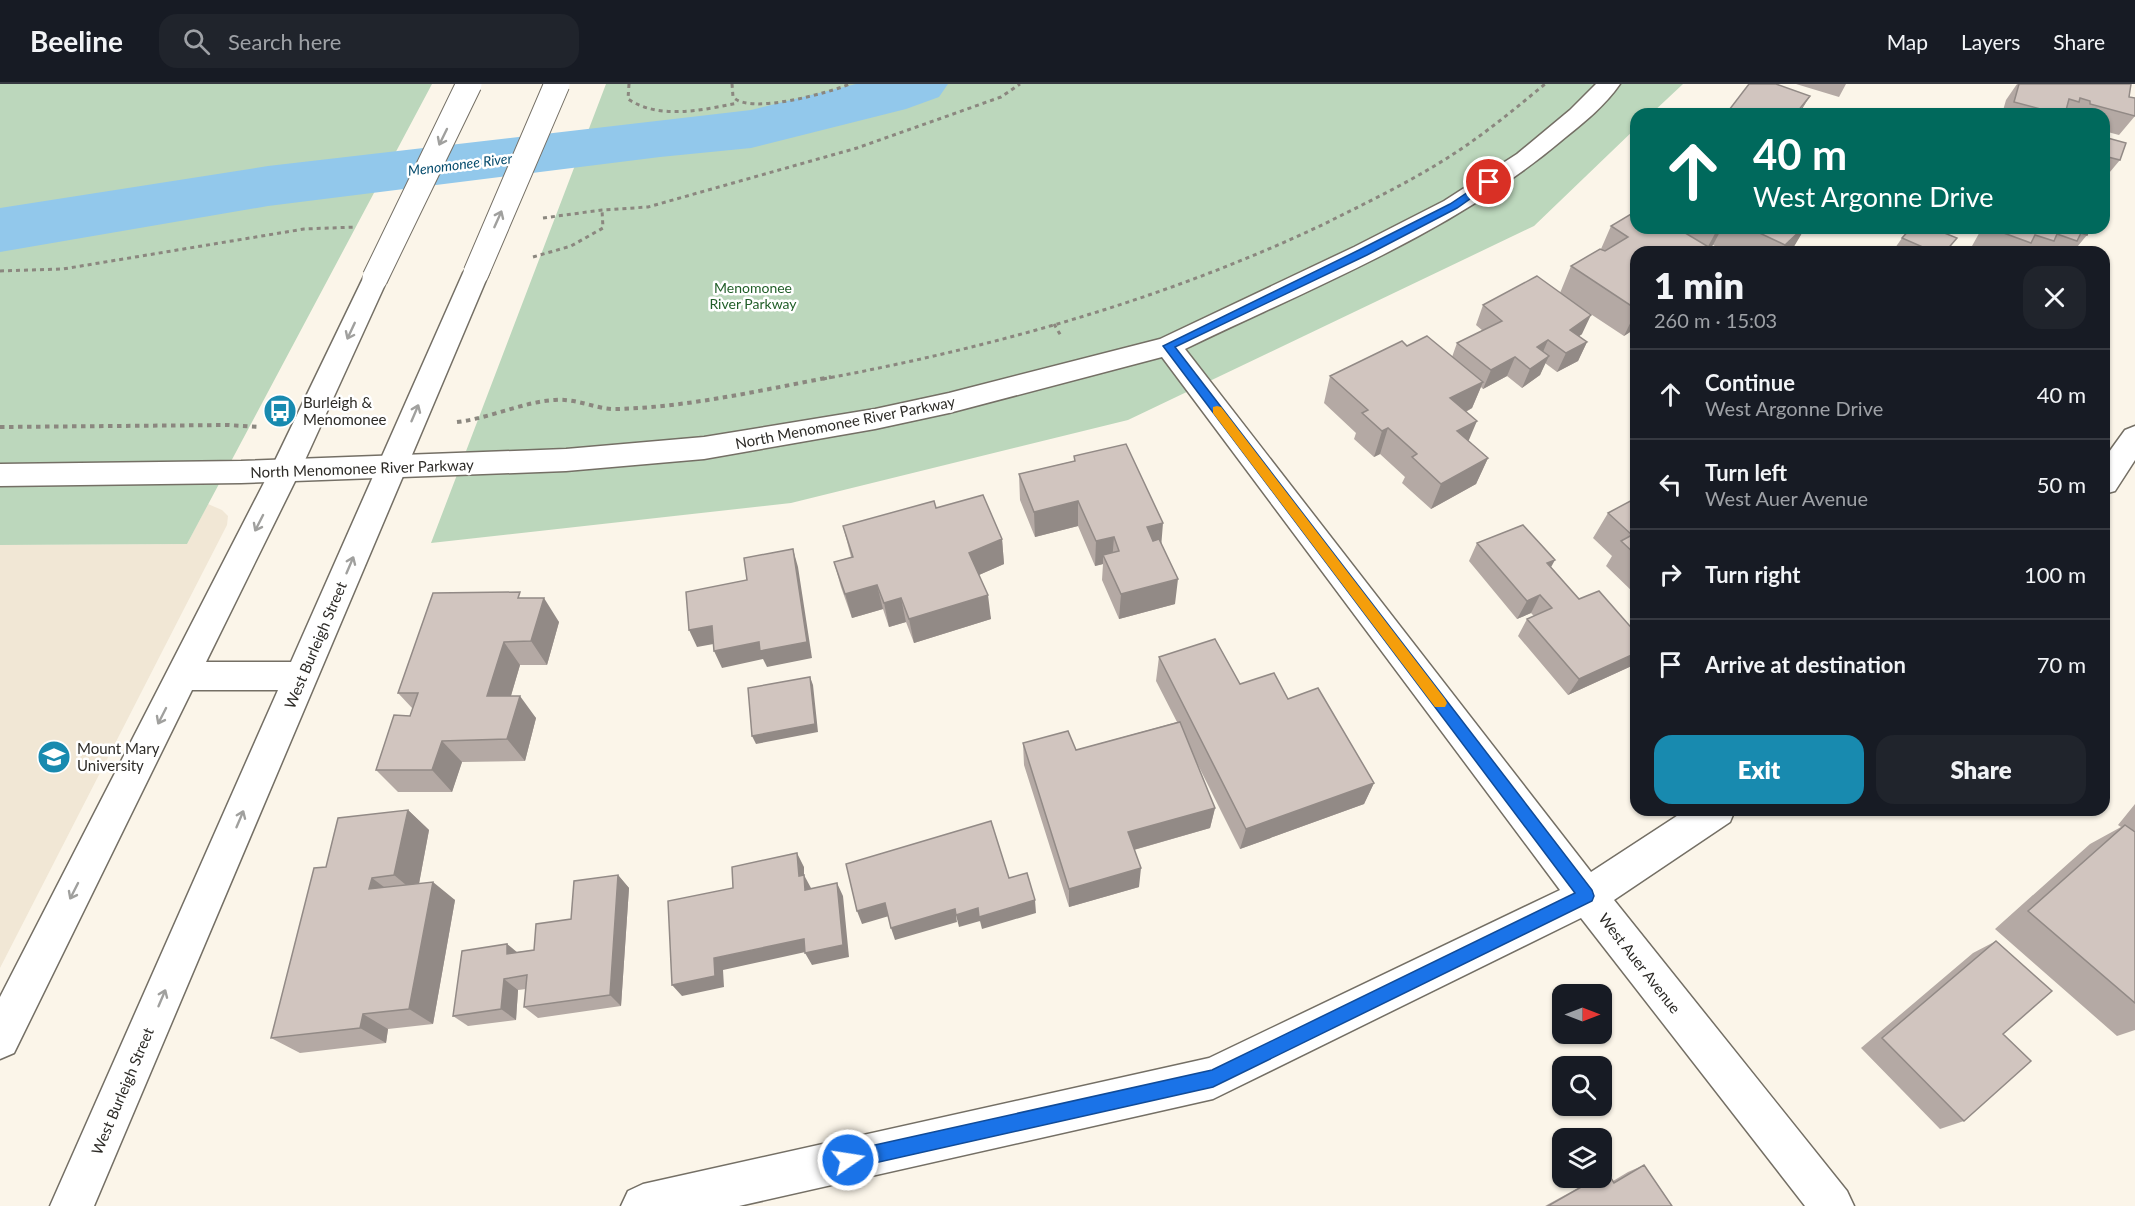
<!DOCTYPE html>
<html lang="en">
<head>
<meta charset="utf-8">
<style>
  body { margin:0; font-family:Lato,sans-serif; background:#20242c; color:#f1f3f6; height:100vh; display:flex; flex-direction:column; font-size:22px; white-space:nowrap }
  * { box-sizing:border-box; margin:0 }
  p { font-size:20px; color:#9ea1a6 }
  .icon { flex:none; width:33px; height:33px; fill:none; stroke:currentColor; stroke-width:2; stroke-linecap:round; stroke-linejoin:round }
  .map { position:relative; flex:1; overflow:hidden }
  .drawer { position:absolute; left:1630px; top:162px; width:480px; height:570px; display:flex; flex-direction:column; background:#171b24; border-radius:18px; box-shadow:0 2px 4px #0004 }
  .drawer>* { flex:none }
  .hud { position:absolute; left:1630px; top:24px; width:480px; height:126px; border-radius:18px; box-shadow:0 2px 4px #0004; background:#00695c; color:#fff; overflow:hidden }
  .needle { width:39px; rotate:90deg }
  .fabs { position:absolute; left:1552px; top:900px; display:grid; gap:12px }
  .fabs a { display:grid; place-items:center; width:60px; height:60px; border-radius:12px; background:#171b24; box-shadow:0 2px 4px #0004; font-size:30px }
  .pin { position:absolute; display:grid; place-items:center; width:51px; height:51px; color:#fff; margin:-26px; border:3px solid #fff; border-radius:50%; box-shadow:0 2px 6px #0007 }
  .me { position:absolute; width:66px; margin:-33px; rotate:77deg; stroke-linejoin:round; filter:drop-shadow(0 0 4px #0008) }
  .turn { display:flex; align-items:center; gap:21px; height:126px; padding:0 24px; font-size:27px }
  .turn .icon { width:78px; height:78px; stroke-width:2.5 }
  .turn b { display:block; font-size:42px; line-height:51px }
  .round { display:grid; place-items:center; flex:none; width:63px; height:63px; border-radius:18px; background:#20242c }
  .summary { display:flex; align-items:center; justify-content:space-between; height:102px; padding:0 24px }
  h1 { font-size:36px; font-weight:800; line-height:45px }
  .primary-button { display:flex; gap:12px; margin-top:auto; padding:12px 24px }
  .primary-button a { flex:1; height:69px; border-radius:18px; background:#188aaf; color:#fff; font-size:24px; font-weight:800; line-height:69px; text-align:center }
  .primary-button a+a { background:#20242c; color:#f1f3f6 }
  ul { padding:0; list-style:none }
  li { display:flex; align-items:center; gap:18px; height:90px; padding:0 24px; border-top:2px solid #363941 }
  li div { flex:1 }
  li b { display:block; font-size:22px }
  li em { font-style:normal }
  header { display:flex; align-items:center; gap:36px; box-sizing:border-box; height:84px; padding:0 30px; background:#171b24; border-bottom:2px solid #363941 }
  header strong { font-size:28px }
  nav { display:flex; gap:33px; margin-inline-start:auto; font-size:21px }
  .search { width:420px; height:54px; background:#20242c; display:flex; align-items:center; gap:15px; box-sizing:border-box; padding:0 21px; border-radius:18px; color:#9ea1a6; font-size:22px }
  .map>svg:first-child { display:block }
  .built { fill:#f1e7d5 }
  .green { fill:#bcd7bc }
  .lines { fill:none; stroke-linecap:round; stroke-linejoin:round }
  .river { fill:#92c8eb; fill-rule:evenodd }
  .minor-casing { stroke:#746f65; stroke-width:3 }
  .major-casing { stroke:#746f65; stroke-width:3 }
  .path-far1 { stroke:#8b877f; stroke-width:3; stroke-dasharray:4 4; stroke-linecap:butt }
  .path { stroke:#8b877f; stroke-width:4; stroke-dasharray:4.5 4.5; stroke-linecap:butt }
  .minor { fill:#fff; fill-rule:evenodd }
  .major { fill:#fff; fill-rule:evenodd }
  .major-bridge-casing { stroke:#746f65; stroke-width:27; stroke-linecap:butt }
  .major-bridge { stroke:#fff; stroke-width:25 }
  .wall { fill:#b4a9a4 }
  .shaded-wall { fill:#928a86 }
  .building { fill:#d1c5bf; stroke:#928a86; stroke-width:1.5 }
  .oneway { stroke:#a0a09e }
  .route { fill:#1a73e8; stroke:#114b97; stroke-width:1.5 }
  .slow { fill:#f59e0b }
  .labels { text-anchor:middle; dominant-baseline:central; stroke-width:5; stroke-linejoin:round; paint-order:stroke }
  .far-water-label { font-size:14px; font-style:italic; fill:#064c6d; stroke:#fff }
  .far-park-label { font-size:14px; fill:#215e28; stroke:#fff }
  .poi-label { font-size:15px; fill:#2d2b27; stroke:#fff; text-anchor:start }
  .street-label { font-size:15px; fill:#2d2b27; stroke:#fff }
</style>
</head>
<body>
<header>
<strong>Beeline</strong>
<div class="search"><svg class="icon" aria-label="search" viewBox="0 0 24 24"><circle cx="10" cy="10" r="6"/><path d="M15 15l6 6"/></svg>Search here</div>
<nav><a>Map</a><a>Layers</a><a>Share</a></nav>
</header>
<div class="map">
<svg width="2135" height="1122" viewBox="0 0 2135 1122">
  <rect width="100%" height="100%" fill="#fbf5e9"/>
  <path class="built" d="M208,420L222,426L228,432L227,441L0,884V461L187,460Z"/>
  <path class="green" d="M0,0H432L187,460L0,461Z
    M606,0H1683L1651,30H1636V44L1534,142L1128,336L791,419L431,459Z"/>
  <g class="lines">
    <path class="river" d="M856,0H948L939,13L906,25L751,64L660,73L268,122L0,168V124L268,82L751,26Z"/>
    <defs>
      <path id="minor" d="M1596,0H1620C1605,22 1582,40 1561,57C1452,149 1313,203 1185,265L1591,788L1686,726H1735L1730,738L1614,816L1847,1107L1854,1122H1805L1581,834L1213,1015L739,1122H621L628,1107L643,1100L1209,974L1560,806L1162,273L949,329L875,345L704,375L566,387L241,399L0,402V380L241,377L566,365L704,353L875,325L949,309L1160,255L1354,163L1444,117L1517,70L1570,26Z
        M2135,342V376L2115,407L2104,410V375L2125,346Z"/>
      <path id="major" d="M476,181L485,183L489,189L94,1122H50L278,606H192L14,969L0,975V913L270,387L366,188L375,186L384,188L388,194L300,387L206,578H291L463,189L467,183Z"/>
    </defs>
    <use href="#minor" class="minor-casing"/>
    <use href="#major" class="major-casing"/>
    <path class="path-far1" d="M629,0L628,15C659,36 703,26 738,19
      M732,0L733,13C750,31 828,9 850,0
      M543,134L602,126L648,123L857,64L1001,13L1020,0
      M533,173L571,162L603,144L602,126
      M0,187L63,185L304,145L356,143
      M1054,240L1061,252
      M823,295C995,263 1166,215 1324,140C1368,118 1414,96 1455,69C1487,48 1516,24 1545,0"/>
    <path class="path" d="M457,338C491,334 522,318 555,316C577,314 597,326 618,325C689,323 762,306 831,293
      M0,343L228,341L260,343"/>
    <use href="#minor" class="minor"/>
    <use href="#major" class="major"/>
    <defs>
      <path id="major-bridge" d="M476,189L557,0
        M375,194L469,0"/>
    </defs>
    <use href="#major-bridge" class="major-bridge-casing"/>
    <use href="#major-bridge" class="major-bridge"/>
  </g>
  <path class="wall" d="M1796,0H1846L1839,13Z
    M2017,0H2131L2129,13L2135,32L2119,51L2104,47V30H2002L2006,16Z
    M2104,53L2120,76L2104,95Z
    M1636,126V144H1805L1790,168H1726L1713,161L1710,164L1636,168V244L1624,252L1577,221L1582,250L1579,252L1587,258L1578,277L1557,288L1545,279L1540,291L1522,304L1507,292L1483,305L1481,303L1472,324L1466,328L1468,357L1488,374L1476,400L1431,425L1402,399L1405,393L1380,370L1374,373L1354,355L1356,349L1324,319L1330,292L1407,262L1452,273L1457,259L1483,247L1476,241L1483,221L1560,209L1571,182L1601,165L1611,142L1635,128Z
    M1982,144H2090L2087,151L2073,168H1988L1972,162Z
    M1902,154L1946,168H1903L1895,164Z
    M1074,372L1161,459L1175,520L1119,535L1102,496L1103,480L1095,482L1078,442L1035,453L1020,416L1019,390L1074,377Z
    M1636,414V511L1606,482L1612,472L1593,454L1608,429Z
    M936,424L1002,455L1004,480L979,491L991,535L914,559L906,538L889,543L883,525L852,534L841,503L834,478L851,473L843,442Z
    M1477,459L1551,483L1579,515L1636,549V580L1568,611L1518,552L1527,535L1534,532L1531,529L1517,535L1469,477Z
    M523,514L559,538L547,581H520L511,612L536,634L525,677L462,678L452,708H398L376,686L410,632L413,625L398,609Z
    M1159,573L1240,600L1288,615L1374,699L1364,720L1240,765L1194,673L1215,724L1210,744L1134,766L1139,803L1069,823L1024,681L1023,659L1076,666L1177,638L1156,597Z
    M2135,720V946L2117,952L1995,845L2090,760L2121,743L2118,741Z
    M408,726L429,746L419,800L455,816L433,940L388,945L386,959L300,969L271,954L326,783Z
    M618,791L629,804L621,922L538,934L524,923L526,905L518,906L516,936L468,942L453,932L507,860L517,868L534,866L571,835Z
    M1996,857L1964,1037L1940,1045L1861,964L1973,869Z
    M1644,1081L1672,1122H1545L1596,1094H1602L1613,1097L1628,1088Z"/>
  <path class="shaded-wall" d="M1810,12L1799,30H1797Z
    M1718,144H1722L1713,161L1705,168Z
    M1803,144H1805L1792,166L1790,168H1781L1785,161Z
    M1636,227V244L1624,252Z
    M1591,231L1582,250L1562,265L1570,246Z
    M1548,256L1540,275L1537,263Z
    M1587,258L1578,277L1557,288L1566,269Z
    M1549,272L1540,291L1522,304L1530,285Z
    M1515,273L1507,292L1483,305L1491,286Z
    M1483,298L1472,324L1440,341L1450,314Z
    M1477,337L1466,363L1457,347Z
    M1388,344L1380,370L1374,373L1382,347Z
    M1488,374L1476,400L1431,425L1441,400Z
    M1078,417V442L1035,453L1034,428Z
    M1163,439L1161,464L1145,468L1147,443Z
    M1114,453L1112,478L1103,471V480L1095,482L1096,457Z
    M1002,455L1004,480L972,494L969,469Z
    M793,465L798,483L812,574L767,583L763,575L722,584L714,567L759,558Z
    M1555,476L1545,494L1547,479Z
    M1178,495L1175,520L1119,535L1121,510Z
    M877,501L883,525L852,534L845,510Z
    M988,511L991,535L914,559L909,535Z
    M1540,511L1531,529L1517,535L1527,517Z
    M544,514L559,538L547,581L531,557Z
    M901,514L906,538L889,543L884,519Z
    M712,542L719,559L697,563L689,546Z
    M504,558L520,581L504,635L487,612Z
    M1636,569V580L1568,611L1579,595Z
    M810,593L813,601L818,648L756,660L752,652Z
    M520,612L536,634L525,677L507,655Z
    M442,657L462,678L452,708L432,686Z
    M1374,699L1364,720L1240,765L1246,745Z
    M1215,724L1210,744L1126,768L1128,748Z
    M408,726L429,746L417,810L394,791Z
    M797,769L804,783V791L811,804L812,819L799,792Z
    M1141,784L1139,803L1069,823V805Z
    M618,791L629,804L621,922L610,911Z
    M372,794L396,812L369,805Z
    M433,798L455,816L433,940L409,925Z
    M837,799L843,812L849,873L812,881L805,869Z
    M1035,816L1036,829L982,845L979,833Z
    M885,819L889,832L862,840L857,827Z
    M978,824L980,837L959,843L956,831Z
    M955,825L957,838L895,856L891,844Z
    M804,855L810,867L723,886L724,903L682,912L672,901L714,874Z
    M507,860L521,872L507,870Z
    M504,895L518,906L516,936L501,925Z
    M363,930L388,945L386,959L360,944Z"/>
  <path class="building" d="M1749,0H1776L1810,12L1798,27L1807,30H1726Z
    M2019,0H2131L2129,13L2135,14V32L2090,20V17L2080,14L2079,18L2069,15L2065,30H2059L2014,18Z
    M2104,53L2126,59L2120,76L2104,72Z
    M1636,127V144H1677L1717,168H1636V225L1571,182L1600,165L1605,167L1628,153L1611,142Z
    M1749,144H1803L1785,161Z
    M1911,144H1932L1957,154L1945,168H1934L1902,154Z
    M1990,144H2090L2087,151L2081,149L2077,157L2057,150L2054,157L2035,151L2031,159Z
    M1537,192L1591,231L1570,246L1587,258L1566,269L1548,256L1537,263L1549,272L1530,285L1515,273L1491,286L1457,259L1502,237L1483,221Z
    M1427,252L1483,298L1450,314L1477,337L1457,347L1488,374L1441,400L1412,373L1417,370L1388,344L1382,347L1362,329L1368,326L1330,292L1402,257L1407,262Z
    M1126,360L1163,439L1147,443L1153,457L1159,455L1178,495L1121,510L1103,471L1119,467L1114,453L1096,457L1078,417L1034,428L1019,390L1075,377L1074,372Z
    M983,411L1002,455L969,469L988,511L909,535L901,514L884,519L877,501L845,510L834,478L853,473L843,442L934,417L936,424Z
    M1636,414V471L1621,457L1632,451L1608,429Z
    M1523,441L1555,476L1547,479L1579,515L1599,507L1636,549V569L1579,595L1527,535L1552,524L1540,511L1527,517L1477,459Z
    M793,465L807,558L760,567L759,558L714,567L712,542L689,546L686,508L747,496L744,474Z
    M520,508L518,514H544L531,557L504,558L487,612H520L507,655L442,657L432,686H376L394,631L410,632L418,609H398L433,509Z
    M1215,555L1240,600L1274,589L1288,615L1318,604L1374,699L1246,745L1159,573Z
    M810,593L815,640L752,652L748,604Z
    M1180,638L1215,724L1128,748L1141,784L1069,805L1023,659L1068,647L1076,666Z
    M408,726L394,791L372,794L369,805L433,798L409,925L363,930L360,944L271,954L314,784L326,783L338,734Z
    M991,737L1009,794L1027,789L1035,816L979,833L978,824L956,831L955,825L891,844L885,819L857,827L846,780Z
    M2125,741L2135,748V919L2028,827Z
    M797,769L799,792L804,791L805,806L837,799L843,861L805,869L804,855L714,874L715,892L672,901L668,817L733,804L732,783Z
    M618,791L610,911L524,923L527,891L504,895L501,925L453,932L462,867L507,860V870L534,866L536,840L571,835L574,797Z
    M1996,857L2052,907L2003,950L2031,977L1964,1037L1882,954Z
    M1644,1081L1672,1122H1548L1597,1094H1602V1091L1607,1088L1614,1099Z"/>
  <defs><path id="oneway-shaft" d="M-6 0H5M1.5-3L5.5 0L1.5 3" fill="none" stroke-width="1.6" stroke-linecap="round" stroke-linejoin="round" transform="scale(1.5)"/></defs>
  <g class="oneway">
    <use href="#oneway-shaft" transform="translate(443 53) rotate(116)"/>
    <use href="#oneway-shaft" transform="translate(498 135) rotate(-66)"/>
    <use href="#oneway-shaft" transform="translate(351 247) rotate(115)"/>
    <use href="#oneway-shaft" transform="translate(415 329) rotate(-67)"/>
    <use href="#oneway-shaft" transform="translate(259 439) rotate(117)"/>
    <use href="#oneway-shaft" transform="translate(350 481) rotate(-67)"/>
    <use href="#oneway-shaft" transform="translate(162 632) rotate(117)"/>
    <use href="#oneway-shaft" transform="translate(240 735) rotate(-67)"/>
    <use href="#oneway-shaft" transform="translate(74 807) rotate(117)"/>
    <use href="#oneway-shaft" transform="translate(162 914) rotate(-67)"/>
  </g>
  <path class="route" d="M1486,96L1494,98L1457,124L1367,171L1175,263L1592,806L1594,812L1592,817L1213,1003L848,1085L842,1082L839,1076L842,1070L848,1067L1212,986L1575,809L1163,262L1359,166L1450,120Z"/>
  <path class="slow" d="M1217,322L1221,323L1445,615L1447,619L1445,623H1435L1213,329V323Z"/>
  <defs>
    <symbol id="bus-disc" viewBox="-11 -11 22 22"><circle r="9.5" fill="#188aaf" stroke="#fff"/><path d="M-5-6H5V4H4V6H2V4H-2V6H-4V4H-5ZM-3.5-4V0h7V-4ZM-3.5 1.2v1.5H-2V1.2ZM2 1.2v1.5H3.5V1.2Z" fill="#fff"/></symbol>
    <symbol id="university-disc" viewBox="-11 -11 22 22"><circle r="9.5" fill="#188aaf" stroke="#fff"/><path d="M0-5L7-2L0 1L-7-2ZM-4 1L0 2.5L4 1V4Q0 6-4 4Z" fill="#fff"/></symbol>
  </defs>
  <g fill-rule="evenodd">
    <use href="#bus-disc" x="261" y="308" width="38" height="38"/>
    <use href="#university-disc" x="35" y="654" width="38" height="38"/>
  </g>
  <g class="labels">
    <g class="far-water-label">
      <text transform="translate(460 80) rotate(-7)">Menomonee River</text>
    </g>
    <g class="far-park-label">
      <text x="753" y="203">Menomonee<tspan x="753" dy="16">River Parkway</tspan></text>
    </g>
    <g class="poi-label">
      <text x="303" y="318">Burleigh &amp;<tspan x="303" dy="17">Menomonee</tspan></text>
      <text x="77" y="664">Mount Mary<tspan x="77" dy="17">University</tspan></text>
    </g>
    <g class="street-label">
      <text transform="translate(845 338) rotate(-11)">North Menomonee River Parkway</text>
      <text transform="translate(362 384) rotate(-2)">North Menomonee River Parkway</text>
      <text transform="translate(315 561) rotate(-67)">West Burleigh Street</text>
      <text transform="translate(1640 879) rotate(52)">West Auer Avenue</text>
      <text transform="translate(122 1007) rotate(-67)">West Burleigh Street</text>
    </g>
  </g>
</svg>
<div class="fabs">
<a><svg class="needle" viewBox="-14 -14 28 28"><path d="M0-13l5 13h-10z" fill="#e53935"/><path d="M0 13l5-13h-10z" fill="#9ea1a6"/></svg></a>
<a><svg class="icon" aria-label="search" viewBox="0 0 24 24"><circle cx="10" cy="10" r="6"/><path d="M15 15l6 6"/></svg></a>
<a><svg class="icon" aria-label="layers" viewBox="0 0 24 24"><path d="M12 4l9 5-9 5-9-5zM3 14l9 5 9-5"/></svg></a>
</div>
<div class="pin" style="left:1489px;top:98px;background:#d93025"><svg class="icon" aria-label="arrive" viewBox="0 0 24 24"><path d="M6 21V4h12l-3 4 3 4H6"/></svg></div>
<svg class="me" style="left:848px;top:1076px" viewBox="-20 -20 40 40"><circle r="17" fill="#1a73e8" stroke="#fff" stroke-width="3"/><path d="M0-11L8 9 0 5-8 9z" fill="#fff"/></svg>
<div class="hud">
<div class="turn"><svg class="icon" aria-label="ahead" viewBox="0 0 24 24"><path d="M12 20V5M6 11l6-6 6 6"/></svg><div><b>40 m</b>West Argonne Drive</div></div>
</div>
<section class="drawer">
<div class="summary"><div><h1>1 min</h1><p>260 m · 15:03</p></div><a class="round"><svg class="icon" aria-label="close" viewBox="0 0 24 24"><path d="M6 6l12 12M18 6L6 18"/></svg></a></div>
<ul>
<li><svg class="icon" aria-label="ahead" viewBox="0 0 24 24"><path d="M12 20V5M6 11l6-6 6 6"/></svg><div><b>Continue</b><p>West Argonne Drive</p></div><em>40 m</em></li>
<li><svg class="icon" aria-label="left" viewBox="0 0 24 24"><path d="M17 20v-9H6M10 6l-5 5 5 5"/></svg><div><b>Turn left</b><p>West Auer Avenue</p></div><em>50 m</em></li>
<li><svg class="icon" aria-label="right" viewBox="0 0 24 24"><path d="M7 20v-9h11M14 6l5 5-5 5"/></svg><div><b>Turn right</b></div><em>100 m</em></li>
<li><svg class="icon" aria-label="arrive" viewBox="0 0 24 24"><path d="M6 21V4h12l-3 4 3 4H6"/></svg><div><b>Arrive at destination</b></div><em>70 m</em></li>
</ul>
<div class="primary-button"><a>Exit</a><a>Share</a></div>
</section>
</div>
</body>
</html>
